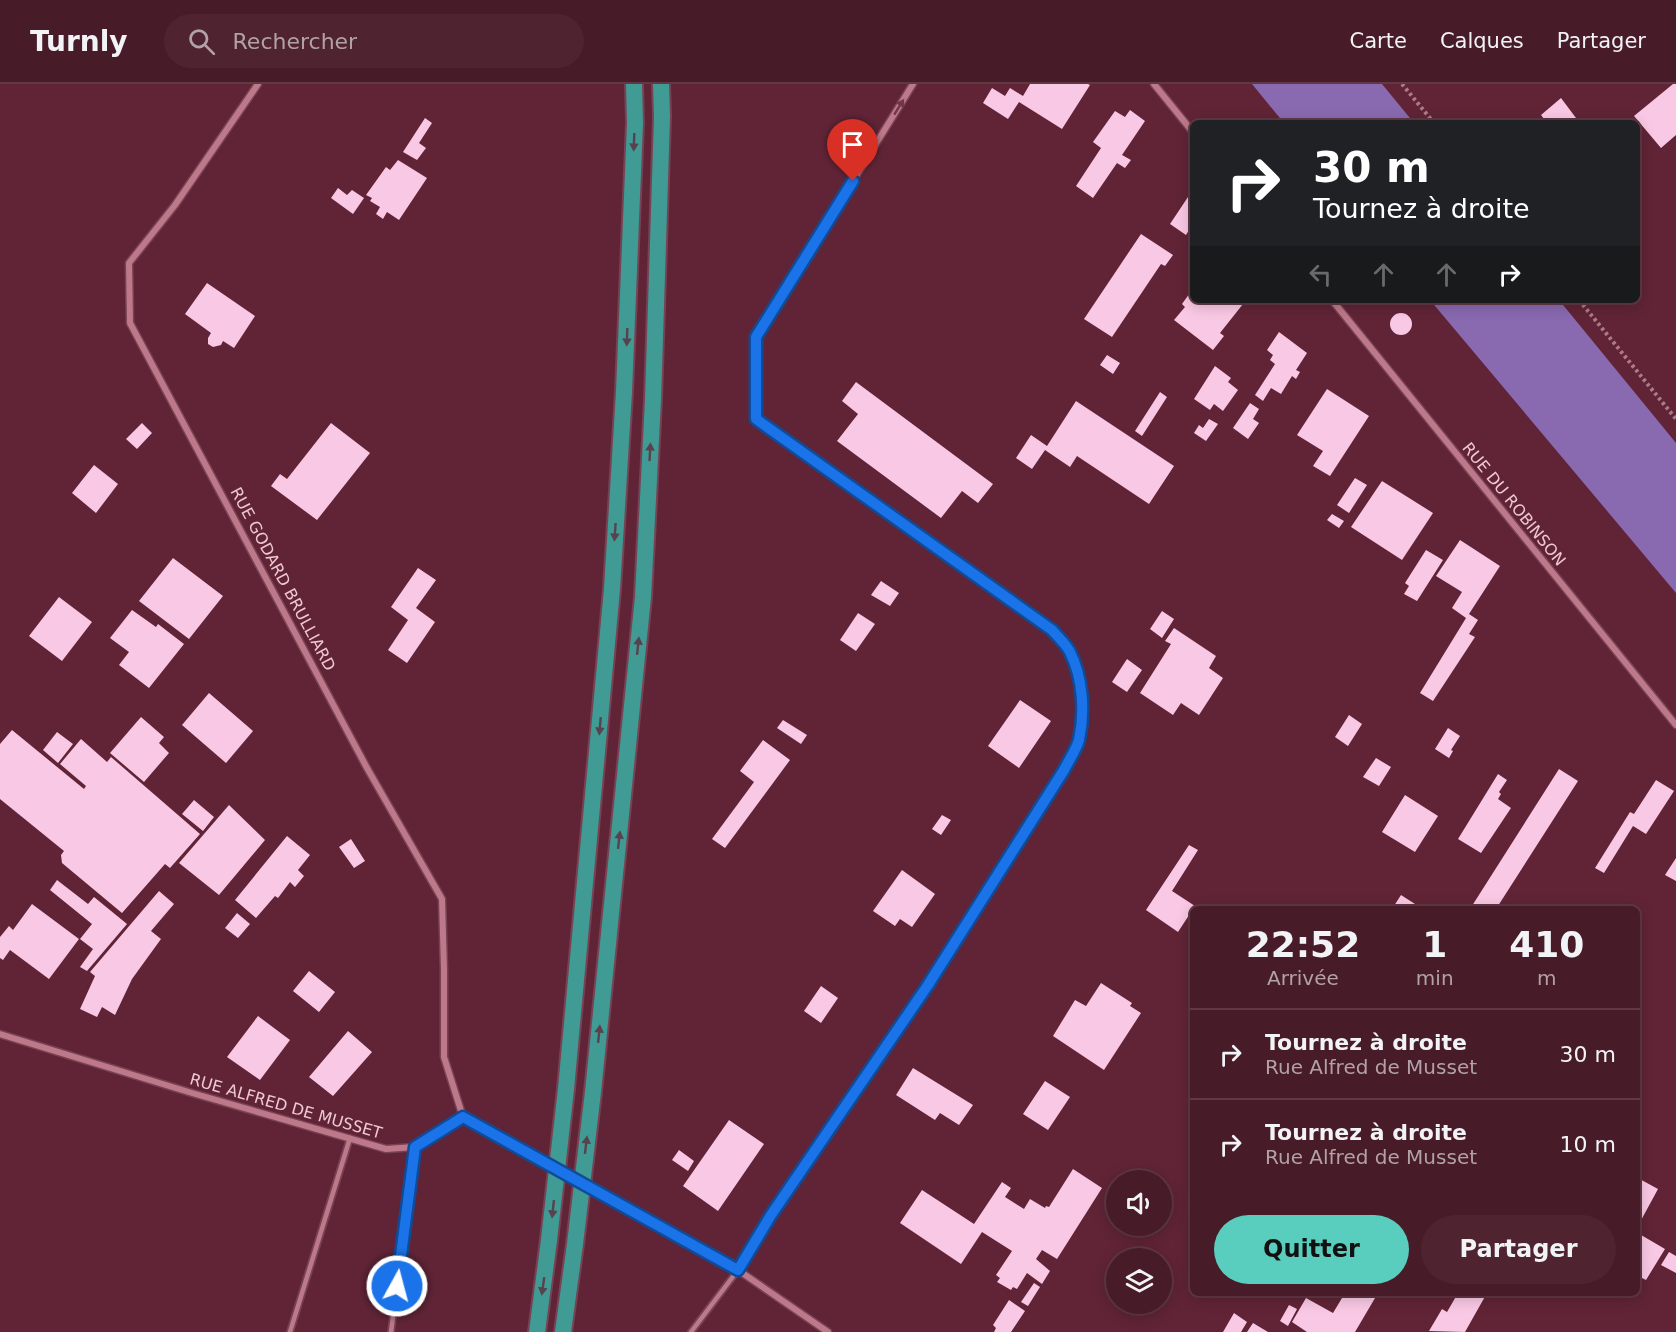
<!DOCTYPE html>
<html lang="fr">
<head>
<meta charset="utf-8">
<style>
  body { margin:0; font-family:"DejaVu Sans",sans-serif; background:#4f2430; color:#f1f3f6; height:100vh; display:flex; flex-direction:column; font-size:22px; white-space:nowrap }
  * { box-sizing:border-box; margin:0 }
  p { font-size:20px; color:#b1a1a8 }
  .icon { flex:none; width:33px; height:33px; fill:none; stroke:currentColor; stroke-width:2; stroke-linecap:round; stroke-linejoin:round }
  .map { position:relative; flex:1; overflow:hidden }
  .sheet { position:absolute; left:1190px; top:822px; width:450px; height:390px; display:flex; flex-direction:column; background:#481b28; border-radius:9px; box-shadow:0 3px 15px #0003,0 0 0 2px #603945 }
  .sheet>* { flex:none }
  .guide { position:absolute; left:1190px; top:36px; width:450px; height:183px; border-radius:9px; box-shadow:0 3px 15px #0003,0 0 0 2px #603945; background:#202124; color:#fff; overflow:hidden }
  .fabs { position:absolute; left:1106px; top:1086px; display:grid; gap:12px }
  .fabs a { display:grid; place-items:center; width:66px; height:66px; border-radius:50%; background:#481b28; box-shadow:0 3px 15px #0003,0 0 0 2px #603945; font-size:30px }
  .pin { position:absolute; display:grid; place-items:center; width:51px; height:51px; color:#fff; margin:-62px -26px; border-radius:50% 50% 50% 0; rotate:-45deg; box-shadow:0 0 6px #0007 }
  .pin .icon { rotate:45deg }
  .me { position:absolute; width:66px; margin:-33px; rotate:7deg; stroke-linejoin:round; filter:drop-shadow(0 0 4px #0008) }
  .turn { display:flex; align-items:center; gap:21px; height:126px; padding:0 24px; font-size:27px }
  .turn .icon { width:78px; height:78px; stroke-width:2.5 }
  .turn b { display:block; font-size:42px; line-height:51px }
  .lanes { display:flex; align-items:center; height:57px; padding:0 24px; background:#0003; justify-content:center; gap:30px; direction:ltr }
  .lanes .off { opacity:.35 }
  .eta { display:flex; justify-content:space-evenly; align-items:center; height:102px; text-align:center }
  .eta b { font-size:36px; font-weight:600; line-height:42px }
  .action { display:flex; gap:12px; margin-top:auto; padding:12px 24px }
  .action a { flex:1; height:69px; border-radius:36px; background:#59cebf; color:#111; font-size:24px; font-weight:600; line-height:69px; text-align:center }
  .action a+a { background:#4f2430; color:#f1f3f6 }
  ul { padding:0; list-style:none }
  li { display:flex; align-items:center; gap:18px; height:90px; padding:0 24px; border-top:2px solid #603945 }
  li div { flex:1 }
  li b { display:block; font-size:22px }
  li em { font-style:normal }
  header { display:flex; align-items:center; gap:36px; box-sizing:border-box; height:84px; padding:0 30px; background:#481b28; border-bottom:2px solid #603945 }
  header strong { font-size:28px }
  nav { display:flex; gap:33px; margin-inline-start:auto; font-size:21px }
  .search { width:420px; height:54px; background:#4f2430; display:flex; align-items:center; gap:15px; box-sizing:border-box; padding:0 21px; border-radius:33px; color:#b1a1a8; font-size:22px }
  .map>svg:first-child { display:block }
  .water { fill:#8969b0 }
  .building { fill:#f9c8e4 }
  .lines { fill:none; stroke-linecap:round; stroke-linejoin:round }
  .service-casing { stroke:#764254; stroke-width:8 }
  .minor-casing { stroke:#764254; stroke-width:9 }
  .trunk-casing { stroke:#764254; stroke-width:20 }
  .path { stroke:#ab7b88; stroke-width:4; stroke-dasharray:3 3; stroke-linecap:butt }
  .service { stroke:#bd7889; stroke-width:4.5 }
  .minor { stroke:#bd7889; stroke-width:6 }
  .trunk { stroke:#409b94; stroke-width:16 }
  .trunk-bridge-casing { stroke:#764254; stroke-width:20; stroke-linecap:butt }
  .trunk-bridge { stroke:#409b94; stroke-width:16 }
  .oneway { fill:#733547 }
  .oneway2 { fill:#58424e }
  .route-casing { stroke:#114b97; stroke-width:15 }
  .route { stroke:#1a73e8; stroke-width:10 }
  .labels { text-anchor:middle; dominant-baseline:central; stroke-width:6; stroke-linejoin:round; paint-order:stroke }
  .street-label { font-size:16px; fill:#efc9d1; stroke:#602436 }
</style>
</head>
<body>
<header>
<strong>Turnly</strong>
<div class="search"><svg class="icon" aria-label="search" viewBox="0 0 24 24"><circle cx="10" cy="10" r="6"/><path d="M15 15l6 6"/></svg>Rechercher</div>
<nav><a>Carte</a><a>Calques</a><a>Partager</a></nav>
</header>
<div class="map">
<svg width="1676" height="1248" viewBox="0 0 1676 1248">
  <rect width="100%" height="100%" fill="#602436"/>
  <path class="water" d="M1252,0H1382L1414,39H1284Z
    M1430,216H1559L1676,359V509Z"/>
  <path class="building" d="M1030,0H1088L1090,1L1062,45L1019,18L1008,35L983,19L992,4L1005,12L1010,4L1023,12Z
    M1673,0H1676V51L1661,64L1634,32Z
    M1561,14L1579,38L1578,39H1547L1541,31Z
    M1130,26L1145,37L1122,71L1131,76L1125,84L1117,79L1093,114L1076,102L1101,64L1093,58L1115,27L1125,33Z
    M425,34L432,39L419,59L426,64L417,76L403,68Z
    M398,76L427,94L399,136L387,128L383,135L376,130L380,123L370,117L372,114L366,111L386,83L390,86Z
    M338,104L347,111L352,106L364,114L353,130L331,114Z
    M1188,113L1192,116V141L1186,151L1170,140Z
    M1141,150L1173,171L1165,182L1161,180L1112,253L1084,235Z
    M207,199L255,232L234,264L223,257L221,261L213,263L208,260V254L211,249L185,230Z
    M1192,206V216H1238L1243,220L1220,249L1224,252L1213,266L1174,236L1185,223L1182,220Z
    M1390 240a11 11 0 1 1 22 0a11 11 0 1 1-22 0Z
    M1279,248L1307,269L1296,286L1300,288L1296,295L1292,292L1281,310L1271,304L1263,317L1255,311L1275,280L1270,276L1273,271L1267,266Z
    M1107,271L1120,279L1113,290L1100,281Z
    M1215,282L1231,294L1228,298L1238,306L1223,327L1214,320L1210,326L1194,315Z
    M856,298L993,400L978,419L962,407L941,434L837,357L858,330L842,317Z
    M1327,305L1369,332L1330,392L1313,382L1323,367L1297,351Z
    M1160,308L1167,313L1142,352L1135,347Z
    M1076,317L1174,382L1149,420L1077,372L1070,383L1045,366L1032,385L1016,374L1031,351L1047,362Z
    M1250,319L1259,325L1253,335L1259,339L1248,355L1233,344Z
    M1209,335L1218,340L1206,357L1194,349L1199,341L1203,344Z
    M142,339L152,349L137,365L126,355Z
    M331,339L370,369L317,436L271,402L280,390L287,395Z
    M94,381L118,400L96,429L72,409Z
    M1355,394L1367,401L1349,429L1337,421Z
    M1382,397L1433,429L1402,476L1351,443Z
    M1332,430L1344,437L1339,444L1327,436Z
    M1460,456L1500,482L1469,530L1478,536L1469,550L1475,553L1433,617L1420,609L1466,534L1452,524L1462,508L1436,492Z
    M1426,466L1443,476L1417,517L1404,510L1409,502L1405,499Z
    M173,474L223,512L189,555L139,517Z
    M418,484L436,496L416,524L435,538L407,579L388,566L408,536L391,523Z
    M881,497L899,509L890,522L871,511Z
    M59,513L92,538L62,577L29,552Z
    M132,526L156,543L158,540L184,560L149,604L119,581L129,568L110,554Z
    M1162,527L1174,535L1162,554L1150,545Z
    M858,529L875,540L856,567L840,556Z
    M1174,544L1216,572L1209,584L1223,594L1199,631L1181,619L1173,631L1140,609L1171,560L1165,557Z
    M1127,575L1142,586L1127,608L1112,598Z
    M209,609L253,647L226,679L182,641Z
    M1020,616L1051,637L1019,684L988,662Z
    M1349,631L1362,640L1348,662L1335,653Z
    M141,633L164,653L159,659L169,669L144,698L110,669Z
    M783,636L807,651L801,660L777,644Z
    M1448,644L1460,652L1451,666L1453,667L1449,674L1435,665Z
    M12,646L84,705L86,702L60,680L81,655L107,678L111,673L200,750L170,784L165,780L122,829L62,779L61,771L64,767L0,715V660Z
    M57,648L73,660L58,679L43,666Z
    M763,656L790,676L725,764L712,755L754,698L740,687Z
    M1376,674L1391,683L1379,702L1363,693Z
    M1559,685L1578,697L1496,825H1470Z
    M1498,690L1507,696L1499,708L1501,710L1498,715L1511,724L1481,769L1458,755Z
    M1656,696L1674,707L1646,750L1633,742L1604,789L1595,784L1630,728L1634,730Z
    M1405,711L1438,732L1415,768L1382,748Z
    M194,716L214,733L203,747L182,730Z
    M229,721L265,756L219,811L179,779Z
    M942,731L951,736L941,751L932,745Z
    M287,752L310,771L298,786L304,792L295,803L290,798L278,814L275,812L256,834L235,816Z
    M351,755L365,777L354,784L339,763Z
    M1189,761L1198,766L1172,807L1195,822L1178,848L1146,826Z
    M1676,774V797L1665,791Z
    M902,786L935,810L912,843L900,835L895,842L873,827Z
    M57,796L88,820L94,813L127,840L87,887L80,883L93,865L80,855L92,840L50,806Z
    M159,807L174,820L151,847L161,855L132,895L115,931L102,923L97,933L80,925L95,892L90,888Z
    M1401,811L1415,820L1424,825H1392Z
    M32,820L79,855L49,895L10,866L3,876L0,874V853L9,842L13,846Z
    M237,829L250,840L238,854L225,844Z
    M309,887L335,908L319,928L293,907Z
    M1101,899L1132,919L1130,922L1141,929L1104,986L1053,952L1075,916L1086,922Z
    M821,902L838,914L821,939L804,927Z
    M258,932L290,956L260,996L227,973Z
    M348,947L372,968L333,1012L309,993Z
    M913,984L973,1021L959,1041L940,1029L935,1036L896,1011Z
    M1045,997L1070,1013L1048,1046L1023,1030Z
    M729,1036L764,1060L718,1127L683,1102Z
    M679,1066L694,1077L688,1087L672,1076Z
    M1073,1085L1102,1104L1057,1175L1042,1166L1036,1175L1050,1187L1042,1200L1027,1189L1017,1205L1013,1203L1011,1206L997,1198L1000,1194L996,1191L1012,1167L982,1148L961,1180L900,1139L922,1106L974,1140L1002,1098L1011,1104L1005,1113L1024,1125L1030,1115L1045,1124L1046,1122L1049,1123Z
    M1636,1093L1658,1105L1639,1140L1636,1138Z
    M1636,1148L1665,1165L1646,1196L1636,1191Z
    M1669,1168L1676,1172V1189L1661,1181Z
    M1034,1199L1040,1203L1028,1222L1021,1218Z
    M1345,1209H1378L1355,1248H1307L1292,1238L1306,1214L1333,1229Z
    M1458,1209H1487L1465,1248L1429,1247L1442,1225L1447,1228Z
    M1009,1216L1025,1227L1011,1248H994L996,1244L993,1241Z
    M1289,1221L1297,1225L1288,1242L1280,1237Z
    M1234,1229L1247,1238L1241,1248H1223Z
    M1253,1239L1268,1248H1247Z"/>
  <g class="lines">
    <defs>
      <path id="service" d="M290,1248L350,1054
        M391,1248L415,1063
        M691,1248L738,1186"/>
      <path id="minor" d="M258,0L175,121L129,179L130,239L367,684L442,815L444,886V973L463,1033
        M1154,0L1192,47
        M1332,216L1676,641
        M0,950L192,1009L386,1065L415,1063L463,1033L738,1186L828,1248
        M738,1186L771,1131L928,901L1064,686C1069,676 1076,666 1079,656C1085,628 1083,594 1070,568C1066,560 1058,553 1052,546L756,335V253L913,0"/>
      <path id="trunk" d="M566,1005L612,505L624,308L635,39L634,0
        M593,1008L643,513L653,316L662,33L661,0
        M537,1248L549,1156
        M563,1248L575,1160"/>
    </defs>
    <use href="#service" class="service-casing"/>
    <use href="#minor" class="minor-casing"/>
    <use href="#trunk" class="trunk-casing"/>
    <path class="path" d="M1402,0L1434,39
      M1579,216L1676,335"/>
    <use href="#service" class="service"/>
    <use href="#minor" class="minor"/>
    <use href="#trunk" class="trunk"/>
    <defs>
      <path id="trunk-bridge" d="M549,1156L566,1005
        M575,1160L593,1008"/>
    </defs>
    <use href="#trunk-bridge" class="trunk-bridge-casing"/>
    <use href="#trunk-bridge" class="trunk-bridge"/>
  </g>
  <defs><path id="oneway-solid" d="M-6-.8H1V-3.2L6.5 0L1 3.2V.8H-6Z" transform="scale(1.5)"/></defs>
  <use class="oneway" href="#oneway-solid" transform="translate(899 23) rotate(-58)"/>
  <g class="oneway2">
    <use href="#oneway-solid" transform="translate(634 58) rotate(92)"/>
    <use href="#oneway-solid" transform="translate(627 253) rotate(92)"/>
    <use href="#oneway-solid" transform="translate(650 368) rotate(-87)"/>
    <use href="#oneway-solid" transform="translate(615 448) rotate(94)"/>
    <use href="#oneway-solid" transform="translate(638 562) rotate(-84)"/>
    <use href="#oneway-solid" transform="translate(600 642) rotate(95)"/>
    <use href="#oneway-solid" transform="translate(619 756) rotate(-84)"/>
    <use href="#oneway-solid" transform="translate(599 950) rotate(-84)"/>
    <use href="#oneway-solid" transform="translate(586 1061) rotate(-83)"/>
    <use href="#oneway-solid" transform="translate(553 1125) rotate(96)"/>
    <use href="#oneway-solid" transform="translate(543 1202) rotate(98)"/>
  </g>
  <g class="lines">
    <defs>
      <path id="route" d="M397,1202L415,1063L463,1033L738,1186L771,1131L928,901L1064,686C1069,676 1076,666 1079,656C1085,628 1083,594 1070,568C1066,560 1058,553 1052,546L756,335V253L853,97"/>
    </defs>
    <use href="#route" class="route-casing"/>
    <use href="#route" class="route"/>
  </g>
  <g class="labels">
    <g class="street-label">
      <text transform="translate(1514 420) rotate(51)">RUE DU ROBINSON</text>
      <text transform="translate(283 495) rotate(62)">RUE GODARD BRULLIARD</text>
      <text transform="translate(286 1022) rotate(16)">RUE ALFRED DE MUSSET</text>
    </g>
  </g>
</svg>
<div class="fabs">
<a><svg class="icon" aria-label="sound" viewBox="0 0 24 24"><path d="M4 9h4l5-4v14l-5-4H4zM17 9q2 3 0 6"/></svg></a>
<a><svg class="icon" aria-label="layers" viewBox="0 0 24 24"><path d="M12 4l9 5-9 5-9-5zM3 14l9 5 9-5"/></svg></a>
</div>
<div class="pin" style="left:853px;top:97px;background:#d93025"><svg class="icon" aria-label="arrive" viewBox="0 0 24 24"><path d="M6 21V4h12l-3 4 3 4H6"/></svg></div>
<svg class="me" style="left:397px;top:1202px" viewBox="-20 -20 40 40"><circle r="17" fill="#1a73e8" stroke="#fff" stroke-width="3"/><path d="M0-11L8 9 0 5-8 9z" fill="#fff"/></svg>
<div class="guide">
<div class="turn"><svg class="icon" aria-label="right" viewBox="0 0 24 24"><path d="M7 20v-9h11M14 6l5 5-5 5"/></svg><div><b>30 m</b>Tournez à droite</div></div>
<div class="lanes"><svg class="icon off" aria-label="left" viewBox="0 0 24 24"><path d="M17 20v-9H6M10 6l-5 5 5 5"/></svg><svg class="icon off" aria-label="ahead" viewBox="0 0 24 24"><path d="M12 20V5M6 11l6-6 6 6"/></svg><svg class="icon off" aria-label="ahead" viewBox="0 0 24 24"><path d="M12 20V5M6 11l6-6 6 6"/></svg><svg class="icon" aria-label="right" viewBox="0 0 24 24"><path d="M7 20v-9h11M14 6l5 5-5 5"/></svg></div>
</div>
<section class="sheet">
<div class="eta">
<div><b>22:52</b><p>Arrivée</p></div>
<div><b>1</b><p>min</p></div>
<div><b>410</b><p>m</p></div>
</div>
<ul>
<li><svg class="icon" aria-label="right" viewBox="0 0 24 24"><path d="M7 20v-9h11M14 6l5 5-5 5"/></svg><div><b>Tournez à droite</b><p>Rue Alfred de Musset</p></div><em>30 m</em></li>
<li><svg class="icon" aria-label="right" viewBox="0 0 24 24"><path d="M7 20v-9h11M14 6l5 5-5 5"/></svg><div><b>Tournez à droite</b><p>Rue Alfred de Musset</p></div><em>10 m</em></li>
</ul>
<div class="action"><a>Quitter</a><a>Partager</a></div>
</section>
</div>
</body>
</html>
